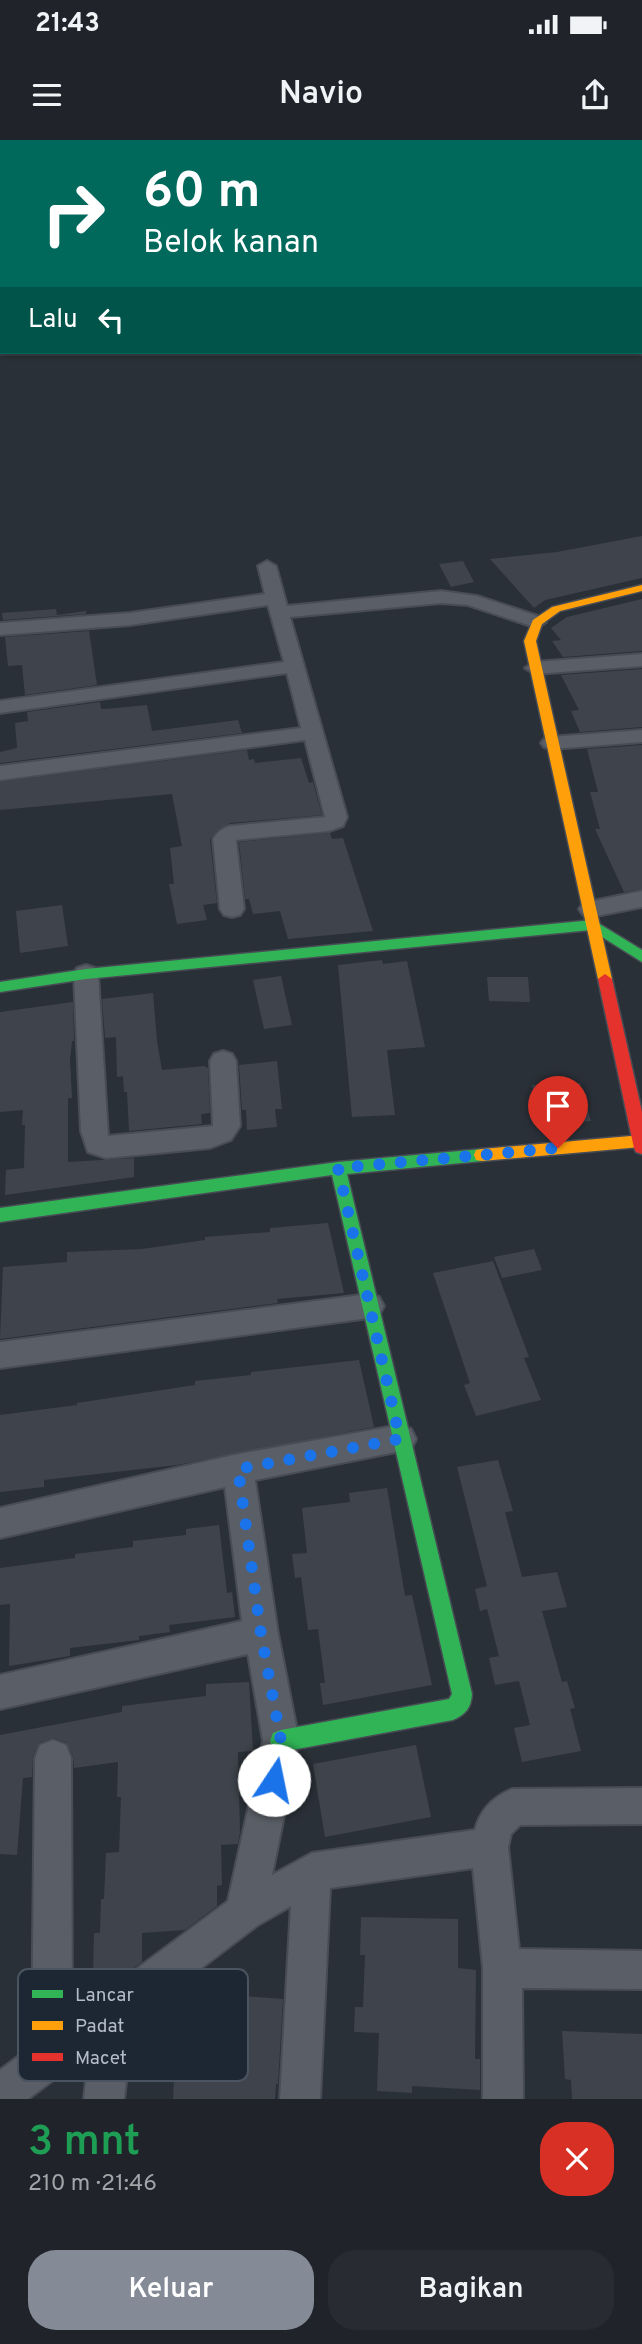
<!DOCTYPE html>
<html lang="id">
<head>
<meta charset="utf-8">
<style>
  body { margin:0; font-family:Overpass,sans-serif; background:#282c32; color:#f1f3f6; height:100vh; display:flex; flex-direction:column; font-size:26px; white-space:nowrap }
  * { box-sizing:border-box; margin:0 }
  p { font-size:23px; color:#a2a4a8 }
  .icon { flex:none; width:38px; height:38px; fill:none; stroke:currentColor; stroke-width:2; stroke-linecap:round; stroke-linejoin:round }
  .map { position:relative; height:1959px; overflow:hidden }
  .sheet { display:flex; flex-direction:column; background:#20242a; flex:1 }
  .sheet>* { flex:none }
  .hud { position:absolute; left:0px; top:0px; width:642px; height:214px; box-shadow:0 2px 5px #0004,0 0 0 2px #3d4147; background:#00695c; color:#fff; overflow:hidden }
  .pin { position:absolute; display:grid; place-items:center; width:60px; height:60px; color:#fff; margin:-72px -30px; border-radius:50% 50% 50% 0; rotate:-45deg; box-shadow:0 0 7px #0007 }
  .pin .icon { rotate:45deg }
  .me { position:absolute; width:77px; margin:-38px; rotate:11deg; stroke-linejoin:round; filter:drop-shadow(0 0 5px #0008) }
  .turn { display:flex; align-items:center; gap:24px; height:147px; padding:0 28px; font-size:32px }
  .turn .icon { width:91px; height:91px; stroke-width:2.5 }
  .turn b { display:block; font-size:49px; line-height:60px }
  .then { display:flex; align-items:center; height:66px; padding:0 28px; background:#0003; gap:14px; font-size:26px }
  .round { display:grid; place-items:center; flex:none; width:74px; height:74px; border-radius:28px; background:#282c32 }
  .summary { display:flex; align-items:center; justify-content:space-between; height:119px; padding:0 28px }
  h1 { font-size:42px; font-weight:600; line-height:52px; color:#1e9e55 }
  .cta { display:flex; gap:14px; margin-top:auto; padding:14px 28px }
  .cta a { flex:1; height:80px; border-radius:28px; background:#848b96; color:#fff; font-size:28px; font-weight:600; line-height:80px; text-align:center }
  .cta a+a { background:#282c32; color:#f1f3f6 }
  .status { display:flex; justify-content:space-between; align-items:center; height:49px; padding:0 35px; background:#20242a; direction:ltr }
  .status svg { height:19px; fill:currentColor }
  header { display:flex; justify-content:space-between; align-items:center; height:91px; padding:0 28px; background:#20242a; font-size:32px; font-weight:600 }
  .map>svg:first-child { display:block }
  .building { fill:#3f444c }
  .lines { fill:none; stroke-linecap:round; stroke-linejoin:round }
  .street-casing { stroke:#484c55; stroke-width:4 }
  .fast-casing { stroke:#484c55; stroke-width:3 }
  .slow-casing { stroke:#484c55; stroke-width:3 }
  .jam-casing { stroke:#484c55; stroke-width:3 }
  .street { fill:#5a5e66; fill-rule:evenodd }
  .fast { fill:#30b455; fill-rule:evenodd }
  .slow { fill:#ff9f0a; fill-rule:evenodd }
  .jam { fill:#e5322d; fill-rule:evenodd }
  .route { stroke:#1a73e8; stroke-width:12; stroke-dasharray:0 21.6 }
  .key { fill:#1d2633; stroke:#4a5360; stroke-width:2 }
  .key-label { font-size:19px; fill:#b4bcc9 }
</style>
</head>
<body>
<div class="status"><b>21:43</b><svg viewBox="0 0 49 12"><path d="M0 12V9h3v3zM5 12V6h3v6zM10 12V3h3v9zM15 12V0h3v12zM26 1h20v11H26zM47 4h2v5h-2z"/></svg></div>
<header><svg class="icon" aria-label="menu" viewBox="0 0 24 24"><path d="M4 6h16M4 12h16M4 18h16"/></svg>Navio<svg class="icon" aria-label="share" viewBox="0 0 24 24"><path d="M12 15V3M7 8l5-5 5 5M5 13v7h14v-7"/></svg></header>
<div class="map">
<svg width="642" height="1959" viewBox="0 0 642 1959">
  <rect width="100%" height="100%" fill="#2a3038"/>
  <path class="building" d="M642,396V438L545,460L534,468L490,419L557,412Z
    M463,421L474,442L451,447L439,424Z
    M642,459V511L563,517L552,501L561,500L551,488L567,477Z
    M56,469L57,475L86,471V474L3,480L2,473Z
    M89,491L97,545L25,555L22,525L8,526L5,497Z
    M642,529V587L580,592L571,571L579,570L561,535Z
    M100,562L101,569H105L147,565L152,591L238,580L242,593L0,623V612L17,608L15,583L28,581L27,572Z
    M642,605V749L624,752L595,689H600L590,652H598L587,609Z
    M247,610L249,620L254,619L255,623L301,618L309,643L313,642L322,675L230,683L217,691L210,699L217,763L203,765L207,780L177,784L169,744H174L170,708L182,706L172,654L0,670V642Z
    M330,693L332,699L343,698L373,791L288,799L280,771L253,774L249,759H245L239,702Z
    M62,765L68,806L20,813L16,771Z
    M382,820L383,824L407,821L425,907L387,910L395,975L352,977L338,825Z
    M281,836L292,885L264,889L253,840Z
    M487,837H528L530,862L489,861Z
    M153,853L157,901L162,930L204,926L208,928L210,973L201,974L202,984L129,991L127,952H124L123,936L117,937L116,897L105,898L102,859Z
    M73,862L74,901H72L70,920L72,958H68V1022L134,1018V1037L5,1055L6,1030L24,1028L25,985H22L23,970L0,972V872Z
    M277,921L282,969H275L277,987L247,990L246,970H242L239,925Z
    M580,943L591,981L539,985L532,945Z
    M328,1083L344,1153L277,1159L278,1163L0,1199L3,1127L67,1122V1112L142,1109L205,1100V1097L270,1092V1088Z
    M534,1109L542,1130L502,1138L494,1117Z
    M493,1121L529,1217L524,1218L541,1260L476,1276L464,1245L470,1243L433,1133Z
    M359,1220L374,1287L177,1325L44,1340V1347L0,1352V1275L77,1265V1263L195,1245V1241L251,1235V1232Z
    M498,1320L513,1371L505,1372L522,1437L557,1432L567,1467L542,1471L562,1542L567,1541L575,1568L570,1569L581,1611L522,1622L514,1588L530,1585L519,1541L495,1545L489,1518L499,1516L487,1469L480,1471L475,1449L487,1446L457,1327Z
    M387,1348L405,1456L412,1455L432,1545L323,1565L320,1543H325L318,1489L308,1490L301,1437L295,1438L292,1414L307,1413L302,1368L350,1362L349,1353Z
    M219,1385L227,1453L232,1452L235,1477L169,1485L170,1492L139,1496V1500L70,1508V1516L9,1526L10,1464L0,1465V1428L75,1418V1414L133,1407V1401L186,1395V1389Z
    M249,1542L253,1611L238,1612L240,1692L238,1704L221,1705L222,1745L217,1746V1766L185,1790L142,1793V1822L131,1830L93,1833L94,1793H100L101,1759H104L106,1713L119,1712L121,1657H117L118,1622L74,1628L73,1617L67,1603L54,1598L39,1603L33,1617L32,1637L23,1638L17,1715L0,1714V1595L122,1572V1566L206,1556V1544Z
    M416,1605L431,1677L325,1697L313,1624Z
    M361,1777L458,1779V1828L476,1830L475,1919H480V1950L412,1946V1953L377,1951L379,1893L354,1892L355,1867H363L365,1815H360Z
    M243,1856L283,1859L278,1944H276L275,1959H173L176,1901L239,1906Z
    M562,1891L642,1894V1959H572L571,1940L565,1939Z"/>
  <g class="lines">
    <defs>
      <path id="street" d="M231,0H243V2H231Z
        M539,0H551V2H539Z
        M640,57H642V65H640Z
        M267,421L276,426L287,466L441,451L477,456L544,478L546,482L537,488L468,465L441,463L290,477L347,677L343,686L329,691L236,700L244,769L240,775L232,777L224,775L220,769L213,699C218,692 222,688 230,686L325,677L305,600L0,640V626L301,588L287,533L0,573V561L284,522L268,465L130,485L0,495V483L130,473L265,454L258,426Z
        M642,514V526L535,534L525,528L535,522Z
        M642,590V602L551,609L544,607L541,603L544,599L551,597Z
        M642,751V767L591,777L583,775L579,769L583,763Z
        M86,825L95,828L98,834L108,996L213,986L210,921L214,914L223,911L232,914L236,921L240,986L231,1000L210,1008L106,1018L88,1012L81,991L74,834L77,828Z
        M369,1154L379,1157L384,1166L379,1175L369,1178L0,1228V1202Z
        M400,1285L411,1289L416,1299L411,1309L255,1340L278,1494L299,1601L272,1735L312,1713L475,1690C480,1670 493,1657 512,1649L642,1648V1684L520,1685L511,1694L508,1707L519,1809L642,1811V1849L522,1848L523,1959H483V1828L473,1728L330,1748L320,1959H280L291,1766L258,1785L133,1880L124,1959H84L89,1913L28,1959H0V1930L32,1906L35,1618L40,1605L53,1600L66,1605L71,1618L72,1877L228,1761L263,1601L248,1514L0,1569V1535L242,1481L225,1347L0,1398V1368L238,1314Z"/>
      <path id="fast" d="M593,780L642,810V822L591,790L86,839L0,852V842L86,829Z
        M482,1009L488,1010L490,1015L488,1020L482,1021L347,1034L472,1554C471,1568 466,1574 453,1580L281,1612L273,1609L270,1601L273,1593L281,1590L449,1559L452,1554L332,1035L0,1082V1068L338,1022Z"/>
      <path id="slow" d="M642,445V451L560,471L542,484L536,501L612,839L605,844L598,839L524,501L533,480L552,467Z
        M642,995L641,1007L482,1021L476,1020L474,1015L476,1010L482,1009Z"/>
      <path id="jam" d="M605,834L612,839L642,972V1014L636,1012L634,1008L598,839Z"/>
    </defs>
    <use href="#street" class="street-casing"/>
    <use href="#fast" class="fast-casing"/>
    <use href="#slow" class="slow-casing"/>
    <use href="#jam" class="jam-casing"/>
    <use href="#street" class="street"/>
    <use href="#fast" class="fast"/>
    <use href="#slow" class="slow"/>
    <use href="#jam" class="jam"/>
  </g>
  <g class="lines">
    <path class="route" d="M274,1640L281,1601L261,1494L238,1329L400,1299L338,1028L558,1008"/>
  </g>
  <rect x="18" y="1829" width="230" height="112" rx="10" class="key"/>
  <rect x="32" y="1850" width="31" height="8" fill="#30b455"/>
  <rect x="32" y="1881" width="31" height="9" fill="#ff9f0a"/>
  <rect x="32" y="1913" width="31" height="8" fill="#e5322d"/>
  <g class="key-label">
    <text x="75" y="1861">Lancar</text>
    <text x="75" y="1892">Padat</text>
    <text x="75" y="1924">Macet</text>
  </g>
</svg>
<div class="pin" style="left:558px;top:1008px;background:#d93025"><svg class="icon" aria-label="arrive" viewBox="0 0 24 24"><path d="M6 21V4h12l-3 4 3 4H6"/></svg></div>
<svg class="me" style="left:274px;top:1640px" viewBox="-20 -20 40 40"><circle r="19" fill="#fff"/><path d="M0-13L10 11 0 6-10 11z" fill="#1a73e8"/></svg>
<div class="hud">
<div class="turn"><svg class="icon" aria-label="right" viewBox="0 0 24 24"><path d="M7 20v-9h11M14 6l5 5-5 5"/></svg><div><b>60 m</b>Belok kanan</div></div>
<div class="then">Lalu<svg class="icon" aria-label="left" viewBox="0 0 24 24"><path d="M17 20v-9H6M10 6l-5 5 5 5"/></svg></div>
</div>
</div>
<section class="sheet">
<div class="summary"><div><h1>3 mnt</h1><p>210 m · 21:46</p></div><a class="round" style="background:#d93025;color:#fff"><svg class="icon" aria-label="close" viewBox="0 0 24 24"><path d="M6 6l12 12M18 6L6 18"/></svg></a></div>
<div class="cta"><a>Keluar</a><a>Bagikan</a></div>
</section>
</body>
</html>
